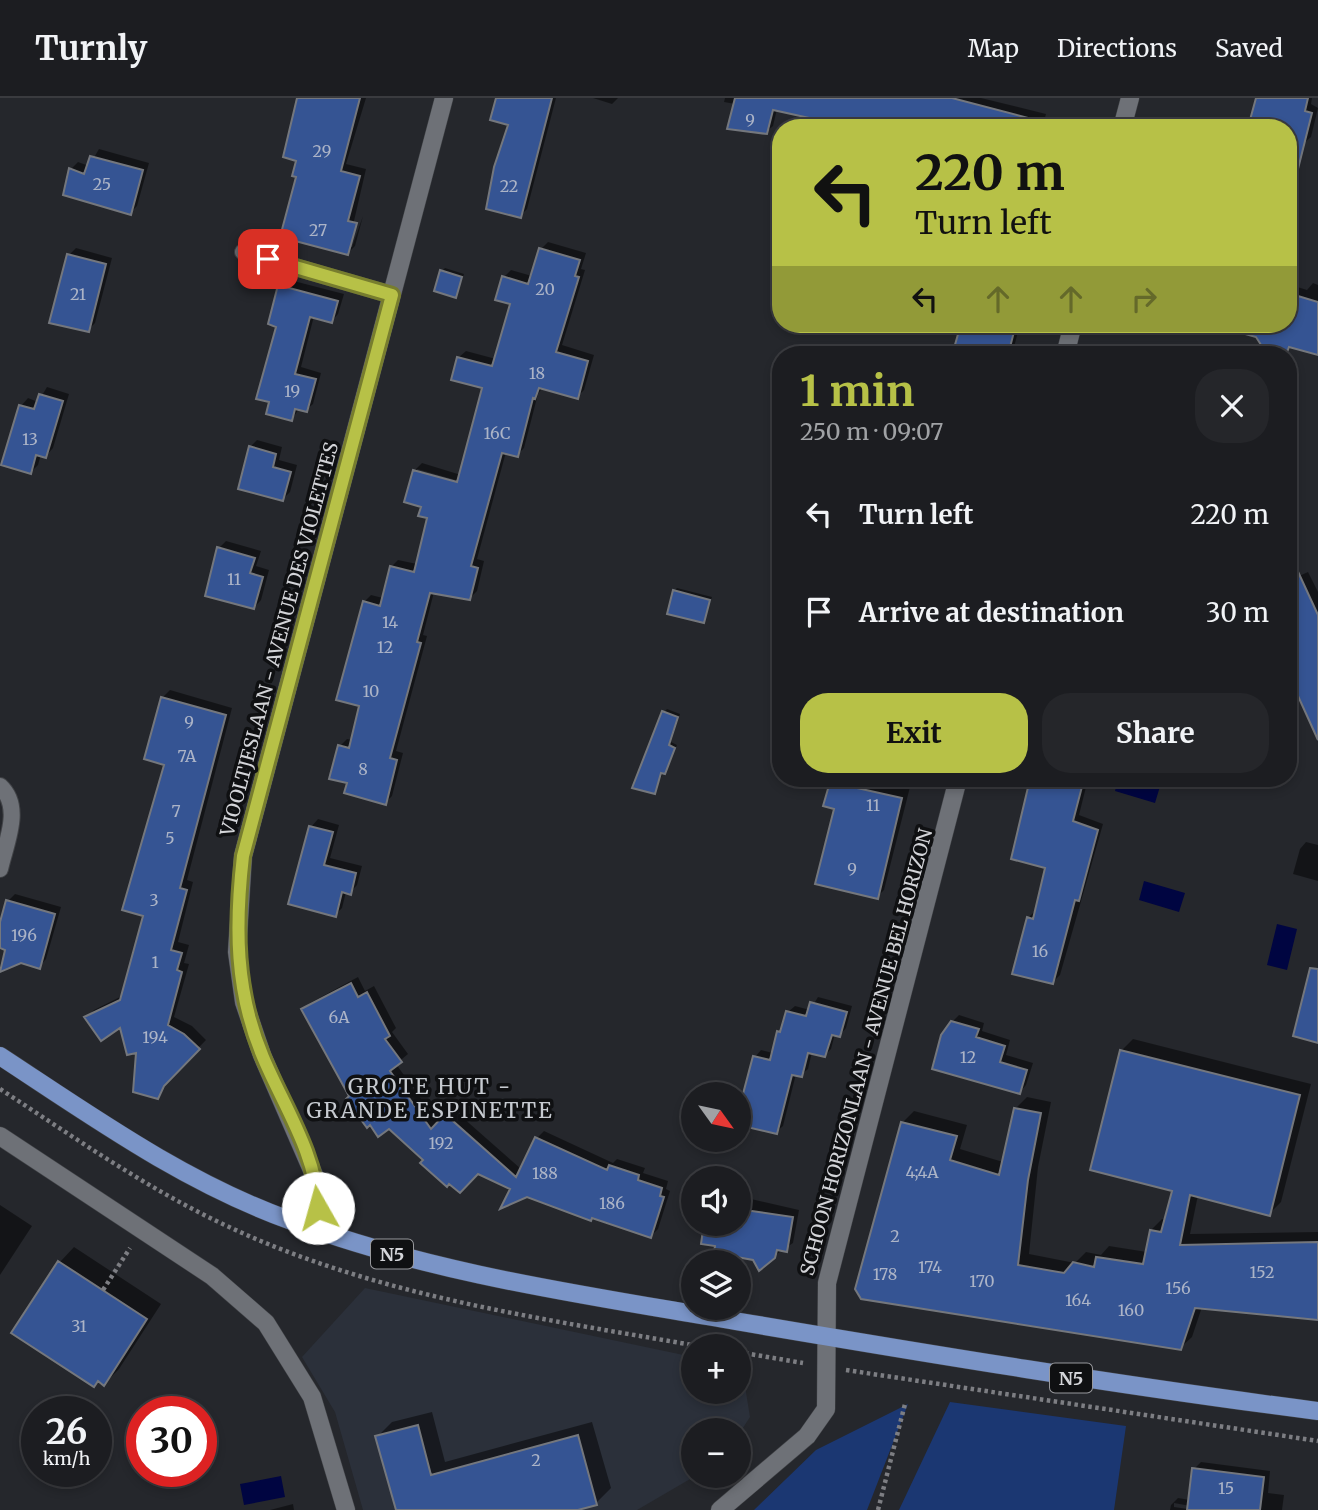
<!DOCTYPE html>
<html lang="en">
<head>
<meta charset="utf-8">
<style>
  body { margin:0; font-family:Merriweather,serif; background:#25262a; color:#f1f3f6; height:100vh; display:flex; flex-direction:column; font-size:26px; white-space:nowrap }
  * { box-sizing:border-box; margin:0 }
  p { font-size:23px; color:#a0a2a5 }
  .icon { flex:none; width:38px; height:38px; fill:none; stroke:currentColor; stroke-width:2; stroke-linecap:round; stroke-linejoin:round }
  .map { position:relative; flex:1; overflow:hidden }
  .sheet { position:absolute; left:772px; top:248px; width:525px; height:441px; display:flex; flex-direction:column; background:#1c1d21; border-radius:28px; box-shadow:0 4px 10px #0003,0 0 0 2px #3a3b3f }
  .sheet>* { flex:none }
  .hud { position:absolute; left:772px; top:21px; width:525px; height:214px; border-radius:28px; box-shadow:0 4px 10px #0003,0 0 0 2px #3a3b3f; background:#b7c147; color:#111; overflow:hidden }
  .needle { width:46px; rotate:123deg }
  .fabs { position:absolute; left:681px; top:984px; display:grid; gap:14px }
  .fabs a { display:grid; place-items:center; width:70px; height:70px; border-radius:50%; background:#1c1d21; box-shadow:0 4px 10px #0003,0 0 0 2px #3a3b3f; font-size:35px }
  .speed { position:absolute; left:21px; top:1298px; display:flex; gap:14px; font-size:35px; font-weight:700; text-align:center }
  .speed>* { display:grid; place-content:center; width:91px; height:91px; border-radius:50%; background:#1c1d21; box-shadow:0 4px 10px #0003,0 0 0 2px #3a3b3f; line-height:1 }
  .speed small { font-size:18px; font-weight:400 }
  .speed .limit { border:10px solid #d22; background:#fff; color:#111 }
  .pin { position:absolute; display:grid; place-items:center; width:60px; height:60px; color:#fff; margin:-30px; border-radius:14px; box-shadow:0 4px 10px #0006 }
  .me { position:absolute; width:77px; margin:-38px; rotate:353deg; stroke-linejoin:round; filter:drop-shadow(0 0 5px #0008) }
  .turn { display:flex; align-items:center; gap:24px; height:147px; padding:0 28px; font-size:32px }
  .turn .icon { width:91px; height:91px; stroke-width:2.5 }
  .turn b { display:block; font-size:49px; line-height:60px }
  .lanes { display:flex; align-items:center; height:66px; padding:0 28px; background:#0003; justify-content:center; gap:35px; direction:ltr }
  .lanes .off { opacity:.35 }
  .round { display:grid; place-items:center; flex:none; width:74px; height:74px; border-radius:28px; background:#25262a }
  .summary { display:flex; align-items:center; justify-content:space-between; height:119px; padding:0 28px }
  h1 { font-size:42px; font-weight:700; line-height:52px; color:#b7c147 }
  .button { display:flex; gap:14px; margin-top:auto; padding:14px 28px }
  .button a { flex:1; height:80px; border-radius:28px; background:#b7c147; color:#111; font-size:28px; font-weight:700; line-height:80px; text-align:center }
  .button a+a { background:#25262a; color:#f1f3f6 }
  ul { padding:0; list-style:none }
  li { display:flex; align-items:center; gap:21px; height:98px; padding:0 28px }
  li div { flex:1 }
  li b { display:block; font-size:26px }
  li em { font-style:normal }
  header { display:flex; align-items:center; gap:42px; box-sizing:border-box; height:98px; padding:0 35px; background:#1c1d21; border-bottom:2px solid #3a3b3f }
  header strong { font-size:33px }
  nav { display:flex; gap:38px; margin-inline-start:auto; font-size:24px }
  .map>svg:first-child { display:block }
  .built { fill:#2b303a }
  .green { fill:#1b3772 }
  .water { fill:#000541 }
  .shadow { fill:#0007; fill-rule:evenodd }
  .building { fill:#355493; stroke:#74777d; stroke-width:2 }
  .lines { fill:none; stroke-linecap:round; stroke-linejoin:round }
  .lane-casing { stroke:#414347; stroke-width:18 }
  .street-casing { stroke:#414347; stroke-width:19 }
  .primary-casing { stroke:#414347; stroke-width:19 }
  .path { stroke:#7d7e83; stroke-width:4.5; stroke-dasharray:3.5 3.5; stroke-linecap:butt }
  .lane { stroke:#6e7177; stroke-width:16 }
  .street { stroke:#6e7177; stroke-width:18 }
  .primary { stroke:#7a94c7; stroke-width:18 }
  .route-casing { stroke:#777d2e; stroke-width:18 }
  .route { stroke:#b7c147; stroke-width:12 }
  .labels { text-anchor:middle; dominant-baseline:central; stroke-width:7; stroke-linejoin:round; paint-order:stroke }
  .number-label { font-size:16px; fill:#acb4c7 }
  .shield { fill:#0f1012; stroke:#98999d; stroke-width:2 }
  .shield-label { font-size:18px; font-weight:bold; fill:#d3d4d8 }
  .street-label { font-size:19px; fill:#d3d4d8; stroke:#0f1012 }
  .neighbourhood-label { font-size:21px; letter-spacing:2px; fill:#c6cad0; stroke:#0f1012 }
</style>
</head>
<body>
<header>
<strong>Turnly</strong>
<nav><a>Map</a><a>Directions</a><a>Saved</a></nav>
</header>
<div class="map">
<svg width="1318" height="1412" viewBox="0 0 1318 1412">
  <rect width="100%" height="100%" fill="#25272c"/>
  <path class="built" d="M365,1190L693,1259V1293H738L739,1278L744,1282L750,1319L739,1336L738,1332H693V1377H697L637,1412H363L335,1314L302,1259Z"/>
  <path class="green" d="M950,1304L1126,1328L1114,1412H899Z
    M908,1306L867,1412H754L816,1352Z"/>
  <path class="water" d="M1118,681H1147L1161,685L1155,705L1115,693Z
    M1144,783L1185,795L1179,814L1139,802Z
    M1277,826L1297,831L1287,872L1267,867Z
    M281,1378L285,1399L244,1407L240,1386Z"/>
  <path class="shadow" d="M297,0H366L346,66L366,71L348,149H352L363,118L355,148L348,155L298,78V61L285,58Z
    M498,0H556L527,111L520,118L510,25Z
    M593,0H618L612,6Z
    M725,0H981L1046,16L1044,23L1073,30H833L834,24L777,11L773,28L766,34L735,6L724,4Z
    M1258,0H1312L1311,6L1318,10L1311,39L1303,46L1288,42V30L1263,23Z
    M99,51L149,65L137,108L130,115L71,71L78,64L89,68Z
    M548,144L586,155L581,171L585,172L562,247L594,257L584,292L577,299L543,289L538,296L524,350L517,357L506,354L477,461L484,463L477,493L470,500L434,494L423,537L427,538L396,653L403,655L392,698L385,705L349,684L340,648L347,641L352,642L361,606L364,504L371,497L383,500L391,469L398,462L417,466L429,419L423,408L415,372L422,365L461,377L485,289L458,260L466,253L496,261L512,205L504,179L511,172L532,178L541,151ZM417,371L466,385L465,388L417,374Z
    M76,150L112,160L95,225L88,232L69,157Z
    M445,170L464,176L456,198L442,173Z
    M286,181L344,196L338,216L332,223L314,218L301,269L321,275L313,306L306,312L299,311L292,321L278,227L280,188Z
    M1313,185L1318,187V256L1292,248L1286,255L1256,235L1258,226H1288V186L1307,192Z
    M962,226H1020L1012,257H954Z
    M47,289L69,296L53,350L46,358L41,356L38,367L31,374L21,308L28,300L38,304Z
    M257,342L282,349L279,362L297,367L290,394L283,401L250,349Z
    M226,443L261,453L256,468L269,472L261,502L254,510L219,450Z
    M1308,474L1318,494V597L1288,571V483Z
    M677,490L712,499L703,523L674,493Z
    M170,592L232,610L187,782L193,784L178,844L189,847L184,865L189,866L174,919L192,928L206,942L171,978L157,999L138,952L121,927L87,919L94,912L122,898L145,816L166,665L162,600Z
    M667,611L680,616L671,644L677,647L654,694L664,614Z
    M833,681H912L884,792L877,799L836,709L825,707Z
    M1032,681H1088L1079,717L1103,726L1060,877L1053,884L1028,820L1036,812L1047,769L1013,760Z
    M318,721L339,727L330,760L362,768L357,787L350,795L346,794L342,810L335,817L311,729Z
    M1306,744L1318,747V783L1293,776L1300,751Z
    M15,796L61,809L46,861L39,869L0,849V831L8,803Z
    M358,879L365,893L374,888L396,930L392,934L408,956L396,966L439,1026L453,1011L521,1071L537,1040L544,1033L613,1065L617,1061L645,1070L643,1075L668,1083L666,1091L670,1093L658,1131L651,1138L512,1090L478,1074L426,1062L351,998L303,911L310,905Z
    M818,899L852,908L846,930L840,937L835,936L831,951L825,957L812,954L808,971L801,977L796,976L783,1028L776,1034L753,1029L745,1040L738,1038V998L744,999L755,959L761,952L773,955L788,914L795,908L810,912Z
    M959,917L984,925L982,933L1010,942L1006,957L1033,965L1026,987L1020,994L952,924Z
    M1133,941L1311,986L1281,1104L1269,1116L1198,1097L1190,1136L1318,1134V1221L1202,1209L1192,1239L1180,1250L862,1200L903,1024L914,1013L967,1027L960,1051L1003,1064L1015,1011L1027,999L1051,1004L1038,1069L1029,1156L1075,1165L1086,1154L1101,1157L1109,1148L1147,1154L1151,1132L1162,1121L1166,1122L1174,1091L1121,953Z
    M703,990L731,996H697Z
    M738,1098L799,1112L793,1145L774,1158L754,1161L717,1147L738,1125Z
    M0,1107L32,1128L0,1177Z
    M74,1149L161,1206L119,1271L104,1286L14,1235L60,1164Z
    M432,1314L445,1364L592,1324L611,1390L596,1405L572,1412H398L377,1339L392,1324Z
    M1201,1364L1270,1373L1268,1395L1284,1397L1282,1412H1196V1409L1174,1405V1409L1195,1412H1170L1171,1407L1178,1400L1190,1402L1194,1371Z
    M293,1406L294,1412H270Z"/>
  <path class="building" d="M297,0H360L341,73L360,78L348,123L357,125L348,157L280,139L296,79L292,78L296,63L283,59Z
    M496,0H552L521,120L486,111L494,69L508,27L490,22Z
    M735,0H952L1032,21L1031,30H831L832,25L773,12L767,36L727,31Z
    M1256,0H1308L1305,13L1312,15L1296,79L1288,78V30H1260L1261,24L1250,22Z
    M90,58L143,72L131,117L63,97L69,70L84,76Z
    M539,150L580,162L575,178L579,179L556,254L588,263L578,301L539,290L535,301L533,300L518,359L502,355L471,468L478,470L470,502L430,495L417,544L421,545L390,660L397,662L386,707L344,695L347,685L329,681L338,647L349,650L359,608L336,602L363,503L380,508L390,468L414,474L427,420L418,418L421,409L404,404L413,372L457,384L482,290L451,282L457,259L492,268L510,206L495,202L502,178L528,186Z
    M67,156L106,166L89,234L49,225Z
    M440,172L462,179L456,200L434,193Z
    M278,187L338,203L332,225L310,219L295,276L316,281L307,314L295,311L292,323L266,316L269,304L256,301L276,229L268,226Z
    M1288,195L1318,204V257L1289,249L1286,257L1263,250L1256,239L1231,232L1232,226H1288Z
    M961,226H1016L1008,257H952Z
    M39,296L63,303L46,360L36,357L31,376L1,367L19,307L34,311Z
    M249,348L276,356L273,369L291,374L283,403L238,391Z
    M217,449L255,460L250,475L263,479L254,511L205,498Z
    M1288,452L1318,517V642L1288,576Z
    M673,492L710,502L704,525L667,516Z
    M161,599L226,617L180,790L187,792L171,852L182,855L177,872L182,874L168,927L184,936L200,951L164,988L158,1001L133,994L136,955L127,957L120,930L101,943L84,919L120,902L143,818L122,812L164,667L144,661Z
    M662,613L678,619L669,647L675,650L665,676L661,675L655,696L632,690Z
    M1030,681H1084L1073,723L1098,732L1079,803L1075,802L1053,886L1012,876L1027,819L1033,821L1045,770L1011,761Z
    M830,684L902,700L878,801L815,786L834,711L823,708Z
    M309,728L333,734L324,767L356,775L351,797L342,794L336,819L288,806Z
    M6,802L55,816L40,871L21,865L0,874L5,852L0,850V824Z
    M1310,870L1318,871V945L1293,938Z
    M351,885L358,899L367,894L390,938L385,941L402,964L390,973L431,1031L445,1016L516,1079L535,1039L607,1072L609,1067L639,1077L638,1082L662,1090L660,1098L664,1099L651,1140L592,1120L591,1123L527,1099L500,1111L510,1091L478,1076L460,1095L449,1086L447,1089L420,1065L423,1062L389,1031L378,1039L370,1027L367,1030L346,1001L349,998L301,911Z
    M810,904L847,914L840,939L832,937L825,959L808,955L802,979L792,977L777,1036L738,1027V1015L753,958L770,962L777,933L780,934L786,913L806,918Z
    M951,923L979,931L976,939L1005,948L1000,964L1027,972L1020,996L932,971L941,937Z
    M1120,952L1300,997L1270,1118L1190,1097L1180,1147L1318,1144V1222L1195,1210L1181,1252L861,1201L855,1191L901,1024L957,1038L950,1062L999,1077L1014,1010L1041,1015L1028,1082L1018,1167L1064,1175L1073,1164L1094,1169L1096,1159L1143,1166L1150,1132L1161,1134L1172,1093L1090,1072Z
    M738,1111L793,1119L787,1154L777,1152L775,1160L759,1173L753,1162L714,1155L715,1148L701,1146L704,1125H738Z
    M58,1163L147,1221L104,1288L98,1283L94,1289L11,1235Z
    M418,1327L431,1377L578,1337L597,1407L578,1412H396L375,1338Z
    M1192,1370L1264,1379L1260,1412H1187Z"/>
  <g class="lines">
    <defs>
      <path id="lane" d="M243,154L392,197
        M0,688C23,709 6,744 0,771"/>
      <path id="street" d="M1122,30L1130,0
        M1065,257L1073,226
        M0,1038L212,1178L266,1225L312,1299L346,1412
        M313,1130L318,1110V1086L262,957L244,904L237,854L243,758L444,0
        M720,1412L807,1338L826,1311L827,1185L958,681"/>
      <path id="primary" d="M0,958C93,1019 184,1084 289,1122C432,1176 585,1197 735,1223C929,1256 1123,1288 1318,1313"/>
    </defs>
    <use href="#lane" class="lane-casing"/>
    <use href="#street" class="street-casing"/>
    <use href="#primary" class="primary-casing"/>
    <path class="path" d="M0,991C74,1039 147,1091 227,1128C376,1198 538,1220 698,1248
      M103,1192L130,1150
      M738,1254L803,1265
      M846,1272L1318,1343
      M878,1412L905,1306"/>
    <use href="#lane" class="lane"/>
    <use href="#street" class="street"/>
    <use href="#primary" class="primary"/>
  </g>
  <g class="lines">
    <defs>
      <path id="route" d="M268,161L392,197L243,758C235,828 235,893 263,959C283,1007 317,1057 318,1110"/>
    </defs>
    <use href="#route" class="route-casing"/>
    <use href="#route" class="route"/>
  </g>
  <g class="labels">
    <g class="number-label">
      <text x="750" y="22">9</text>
      <text x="322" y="53">29</text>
      <text x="102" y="86">25</text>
      <text x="509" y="88">22</text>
      <text x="318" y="132">27</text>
      <text x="545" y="191">20</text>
      <text x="78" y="196">21</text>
      <text x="537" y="275">18</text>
      <text x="292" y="293">19</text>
      <text x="497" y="335">16C</text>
      <text x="30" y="341">13</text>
      <text x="234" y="481">11</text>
      <text x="390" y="524">14</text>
      <text x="385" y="549">12</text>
      <text x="371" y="593">10</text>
      <text x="189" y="624">9</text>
      <text x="187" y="658">7A</text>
      <text x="363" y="671">8</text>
      <text x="873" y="707">11</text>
      <text x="176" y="713">7</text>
      <text x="170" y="740">5</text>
      <text x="852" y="771">9</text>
      <text x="154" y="802">3</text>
      <text x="24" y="837">196</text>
      <text x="1040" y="853">16</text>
      <text x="155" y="864">1</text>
      <text x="339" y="919">6A</text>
      <text x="155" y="939">194</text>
      <text x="968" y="959">12</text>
      <text x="441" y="1045">192</text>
      <text x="922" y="1074">4;4A</text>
      <text x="545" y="1075">188</text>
      <text x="612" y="1105">186</text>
      <text x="895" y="1138">2</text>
      <text x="930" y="1169">174</text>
      <text x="1262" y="1174">152</text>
      <text x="885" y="1176">178</text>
      <text x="982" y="1183">170</text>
      <text x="1178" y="1190">156</text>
      <text x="1078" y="1202">164</text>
      <text x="1131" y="1212">160</text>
      <text x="79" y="1228">31</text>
      <text x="536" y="1362">2</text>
      <text x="1226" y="1390">15</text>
    </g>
    <g class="shield">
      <rect x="371" y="1141.5" width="42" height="29" rx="5"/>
      <rect x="1050" y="1265.5" width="42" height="29" rx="5"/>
    </g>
    <g class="shield-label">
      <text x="392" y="1156">N5</text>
      <text x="1071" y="1280">N5</text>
    </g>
    <g class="street-label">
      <text transform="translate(279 541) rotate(-75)">VIOOLTJESLAAN - AVENUE DES VIOLETTES</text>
      <text transform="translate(866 954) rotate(-75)">SCHOON HORIZONLAAN - AVENUE BEL HORIZON</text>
    </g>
    <g class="neighbourhood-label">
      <text x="430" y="988">GROTE HUT -<tspan x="430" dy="24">GRANDE ESPINETTE</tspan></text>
    </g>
  </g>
</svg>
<div class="fabs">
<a><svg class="needle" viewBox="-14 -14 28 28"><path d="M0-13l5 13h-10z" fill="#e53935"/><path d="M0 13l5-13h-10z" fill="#a0a2a5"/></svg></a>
<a><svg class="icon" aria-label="sound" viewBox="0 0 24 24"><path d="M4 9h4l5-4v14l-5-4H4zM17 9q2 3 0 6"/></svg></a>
<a><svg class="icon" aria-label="layers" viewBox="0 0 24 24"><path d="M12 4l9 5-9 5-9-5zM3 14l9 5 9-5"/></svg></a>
<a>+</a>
<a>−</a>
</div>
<div class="speed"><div>26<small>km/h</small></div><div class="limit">30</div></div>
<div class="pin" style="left:268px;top:161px;background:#d93025"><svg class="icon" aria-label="arrive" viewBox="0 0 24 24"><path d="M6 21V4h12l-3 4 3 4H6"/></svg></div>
<svg class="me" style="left:318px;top:1110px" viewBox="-20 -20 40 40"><circle r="19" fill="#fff"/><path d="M0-13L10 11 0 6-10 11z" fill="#b7c147"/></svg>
<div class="hud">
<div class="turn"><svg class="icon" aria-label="left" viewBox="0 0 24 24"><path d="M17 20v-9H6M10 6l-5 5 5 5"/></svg><div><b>220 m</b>Turn left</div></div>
<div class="lanes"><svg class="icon" aria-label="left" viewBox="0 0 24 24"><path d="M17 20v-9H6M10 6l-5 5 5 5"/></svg><svg class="icon off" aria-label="ahead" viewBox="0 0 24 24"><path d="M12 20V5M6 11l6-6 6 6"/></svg><svg class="icon off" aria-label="ahead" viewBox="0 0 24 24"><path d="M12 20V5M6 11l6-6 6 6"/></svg><svg class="icon off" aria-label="right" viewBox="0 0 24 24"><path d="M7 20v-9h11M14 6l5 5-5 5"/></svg></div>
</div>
<section class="sheet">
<div class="summary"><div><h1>1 min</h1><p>250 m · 09:07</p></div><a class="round"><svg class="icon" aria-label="close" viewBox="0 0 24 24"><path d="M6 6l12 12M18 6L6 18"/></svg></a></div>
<ul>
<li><svg class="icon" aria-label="left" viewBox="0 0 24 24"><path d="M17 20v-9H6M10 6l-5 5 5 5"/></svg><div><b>Turn left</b></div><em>220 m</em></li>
<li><svg class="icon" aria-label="arrive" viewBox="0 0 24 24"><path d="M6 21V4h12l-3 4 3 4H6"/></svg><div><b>Arrive at destination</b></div><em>30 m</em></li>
</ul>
<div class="button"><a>Exit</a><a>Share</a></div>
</section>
</div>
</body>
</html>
